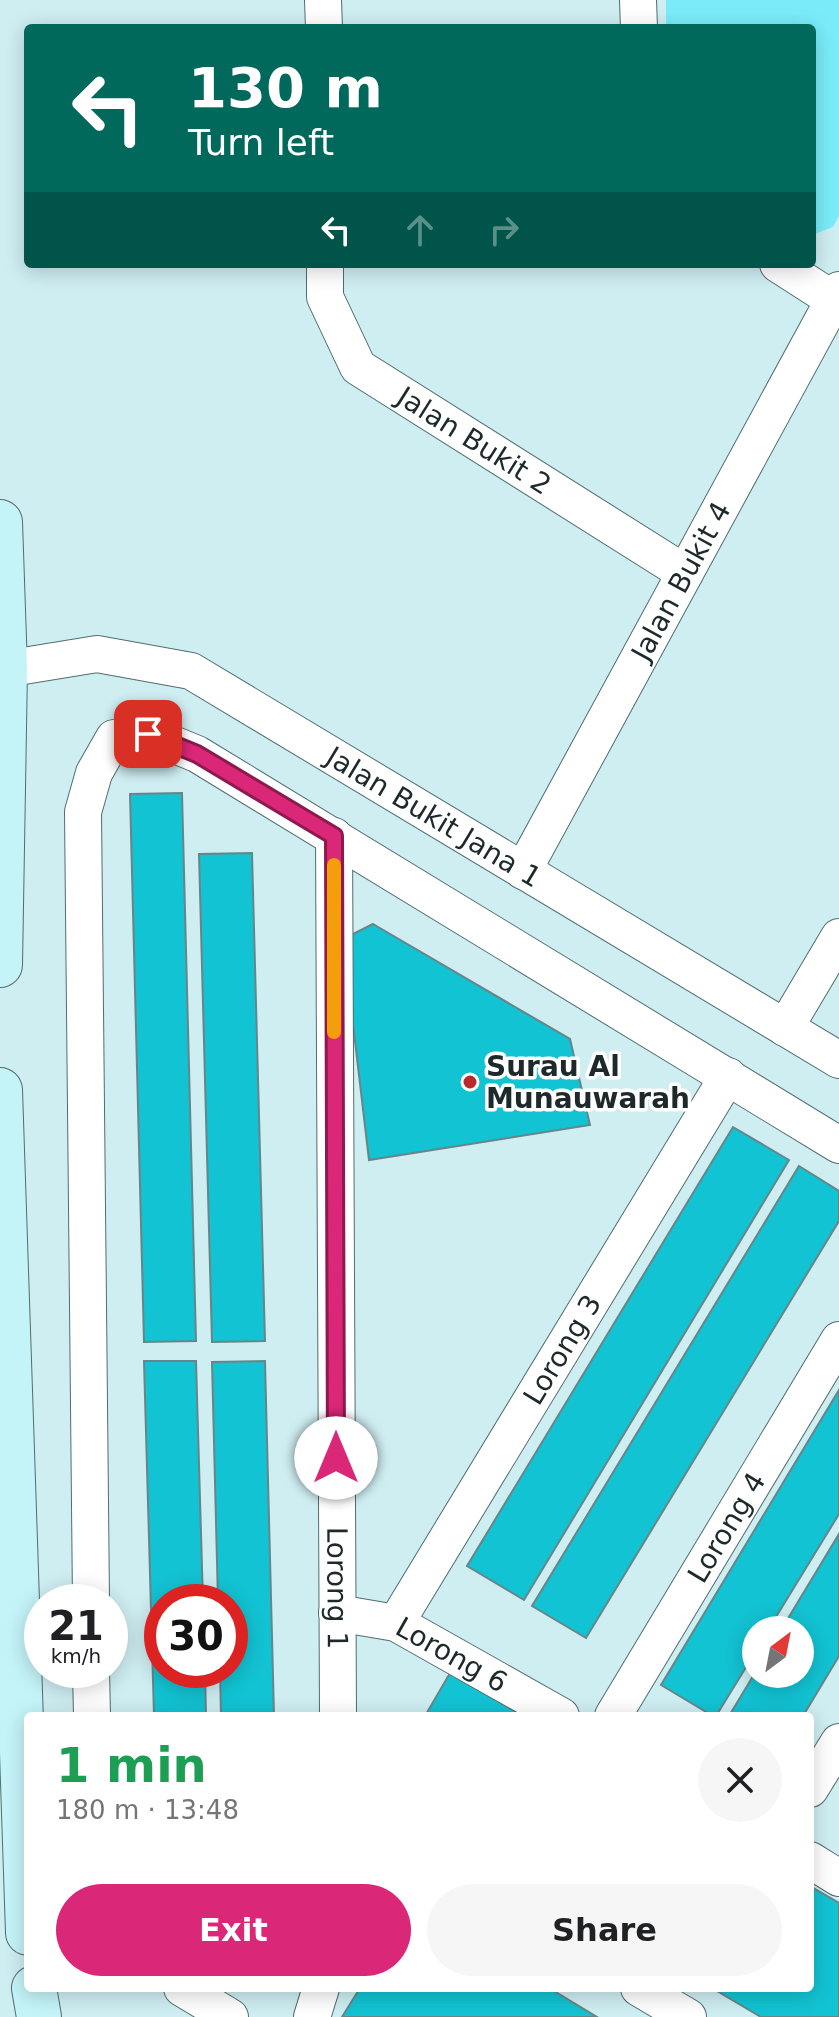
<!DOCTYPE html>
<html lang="en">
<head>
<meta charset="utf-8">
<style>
  body { margin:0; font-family:"DejaVu Sans",sans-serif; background:#f6f6f6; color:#202124; height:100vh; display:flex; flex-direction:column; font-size:30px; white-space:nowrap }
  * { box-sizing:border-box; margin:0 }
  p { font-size:26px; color:#757577 }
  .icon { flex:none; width:44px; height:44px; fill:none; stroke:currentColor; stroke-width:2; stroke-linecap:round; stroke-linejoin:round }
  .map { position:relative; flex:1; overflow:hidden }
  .sheet { position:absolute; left:24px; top:1712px; width:790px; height:280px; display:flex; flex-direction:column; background:#fff; border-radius:8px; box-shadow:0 4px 20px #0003 }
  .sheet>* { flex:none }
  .top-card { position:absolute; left:24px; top:24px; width:792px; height:244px; border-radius:8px; box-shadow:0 4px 20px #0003; background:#00695c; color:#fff; overflow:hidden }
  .needle { width:52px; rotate:32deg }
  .buttons { position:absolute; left:742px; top:1616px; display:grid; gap:16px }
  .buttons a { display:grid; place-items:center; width:72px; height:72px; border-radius:50%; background:#fff; box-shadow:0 4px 20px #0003; font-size:40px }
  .speed { position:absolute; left:24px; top:1584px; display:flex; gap:16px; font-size:40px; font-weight:700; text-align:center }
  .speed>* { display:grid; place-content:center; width:104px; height:104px; border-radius:50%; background:#fff; box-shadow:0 4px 20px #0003; line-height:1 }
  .speed small { font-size:20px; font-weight:400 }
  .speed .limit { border:12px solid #d22; background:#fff; color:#111 }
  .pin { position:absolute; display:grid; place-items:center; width:68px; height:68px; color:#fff; margin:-34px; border-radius:16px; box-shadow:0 4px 12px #0006 }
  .me { position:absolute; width:88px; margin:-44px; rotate:0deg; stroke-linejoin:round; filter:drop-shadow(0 0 6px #0008) }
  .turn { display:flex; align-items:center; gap:28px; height:168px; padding:0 32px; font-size:36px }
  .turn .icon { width:104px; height:104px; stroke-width:2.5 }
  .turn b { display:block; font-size:56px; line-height:68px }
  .lanes { display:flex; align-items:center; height:76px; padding:0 32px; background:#0003; justify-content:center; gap:40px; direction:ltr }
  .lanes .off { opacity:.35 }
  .round { display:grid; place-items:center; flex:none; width:84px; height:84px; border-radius:42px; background:#f6f6f6 }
  .summary { display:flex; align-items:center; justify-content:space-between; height:136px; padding:0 32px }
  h1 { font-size:48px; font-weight:700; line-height:60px; color:#1e9e55 }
  .button { display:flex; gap:16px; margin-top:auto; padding:16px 32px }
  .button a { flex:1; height:92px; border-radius:48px; background:#db2777; color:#fff; font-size:32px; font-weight:700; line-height:92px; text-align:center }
  .button a+a { background:#f6f6f6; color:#202124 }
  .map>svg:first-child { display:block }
  .green { fill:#7aecf9 }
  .building { fill:#12c3d3; stroke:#688588; stroke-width:2 }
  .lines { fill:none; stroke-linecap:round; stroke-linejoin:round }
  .street-casing { stroke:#516d70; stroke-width:38 }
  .secondary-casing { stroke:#516d70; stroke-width:46 }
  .street { stroke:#fff; stroke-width:36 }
  .secondary { stroke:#c4f4f8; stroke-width:44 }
  .route-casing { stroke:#8e194d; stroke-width:20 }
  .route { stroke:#db2777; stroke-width:14 }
  .slow { stroke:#f59e0b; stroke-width:14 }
  .poi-dot { fill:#ba2a2c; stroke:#fff; stroke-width:3 }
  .labels { text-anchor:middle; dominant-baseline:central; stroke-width:7; stroke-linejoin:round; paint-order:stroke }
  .street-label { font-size:28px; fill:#1d292a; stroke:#fff }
  .poi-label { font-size:28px; font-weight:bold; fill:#1d292a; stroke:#fff; text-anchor:start }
</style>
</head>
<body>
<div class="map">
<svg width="839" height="2017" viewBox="0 0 839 2017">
  <rect width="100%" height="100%" fill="#cfeef2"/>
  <path class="green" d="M666,0H839V216L833,227L812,235V28H666Z"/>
  <path class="building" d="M182,793L196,1341L144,1342L130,794Z
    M252,853L265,1341L212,1342L199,854Z
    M373,924L570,1039L590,1125L369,1160L343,939Z
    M733,1127L789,1160L524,1600L467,1566Z
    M799,1166L839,1191V1221L586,1638L532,1606Z
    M144,1361H196L203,1602H162V1670H205L206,1716H154Z
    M265,1361L274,1716H221L220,1670H230V1602H218L212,1362Z
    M839,1390V1514L768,1630H756V1651L716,1716H713L661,1685Z
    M839,1534V1656L803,1716H729L756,1671V1674H800V1630H781Z
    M450,1673L523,1716H425Z
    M810,1886L839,1903V2017H761L712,1988H810Z
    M360,1988H549L597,2017H342Z"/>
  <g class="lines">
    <defs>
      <g id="street">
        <path d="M323,0L324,28"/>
        <path d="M638,0L639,28"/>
        <path id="s1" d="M325,264V297L358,367L685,573"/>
        <path d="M778,264L834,300"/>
        <path id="s2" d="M5,669L97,654L191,671L839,1060"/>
        <path id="s3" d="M334,836L338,1716"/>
        <path id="s4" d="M523,871L839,290"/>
        <path d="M785,1028L839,937"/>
        <path d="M91,1602L83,812L94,773L114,738L148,734L197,754L839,1145"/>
        <path id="s5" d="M337,1613L396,1623L561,1716"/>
        <path id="s6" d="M396,1623L728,1076"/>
        <path d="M91,1670L92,1716"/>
        <path id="s7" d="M613,1716L839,1340"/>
        <path d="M810,1789L839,1742"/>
        <path d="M810,1860L839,1878"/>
        <path d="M182,1988L230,2017"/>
        <path d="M639,1988L688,2017"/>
        <path d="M312,2017L321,1988"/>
      </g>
      <path id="secondary" d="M0,522L5,669L0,965
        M0,1090L28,1933
        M34,1988L39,2017"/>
    </defs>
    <use href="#street" class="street-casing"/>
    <use href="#secondary" class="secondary-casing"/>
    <use href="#street" class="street"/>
    <use href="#secondary" class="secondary"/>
  </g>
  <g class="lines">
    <defs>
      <path id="route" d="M148,734L197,754L334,836L336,1458"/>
    </defs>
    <use href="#route" class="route-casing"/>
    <use href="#route" class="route"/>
    <path class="slow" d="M334,865V1032"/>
  </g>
  <circle class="poi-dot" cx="470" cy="1082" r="8"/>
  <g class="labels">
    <g class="street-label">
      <text stroke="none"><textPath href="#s1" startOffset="248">Jalan Bukit 2</textPath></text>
      <text stroke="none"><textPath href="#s4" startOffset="330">Jalan Bukit 4</textPath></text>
      <text stroke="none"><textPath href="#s2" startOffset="472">Jalan Bukit Jana 1</textPath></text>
      <text stroke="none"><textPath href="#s6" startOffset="320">Lorong 3</textPath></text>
      <text stroke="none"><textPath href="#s7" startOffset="220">Lorong 4</textPath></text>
      <text stroke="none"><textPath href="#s3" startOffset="752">Lorong 1</textPath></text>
      <text stroke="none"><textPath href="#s5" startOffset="124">Lorong 6</textPath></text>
    </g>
    <g class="poi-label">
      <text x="486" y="1066">Surau Al<tspan x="486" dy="32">Munauwarah</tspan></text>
    </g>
  </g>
</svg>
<div class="buttons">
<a><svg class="needle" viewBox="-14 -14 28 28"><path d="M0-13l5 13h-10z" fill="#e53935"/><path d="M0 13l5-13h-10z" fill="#757577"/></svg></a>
</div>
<div class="speed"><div>21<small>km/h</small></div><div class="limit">30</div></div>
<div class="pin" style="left:148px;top:734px;background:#d93025"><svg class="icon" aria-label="arrive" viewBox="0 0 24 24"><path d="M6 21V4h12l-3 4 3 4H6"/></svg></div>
<svg class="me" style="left:336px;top:1458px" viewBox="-20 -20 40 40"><circle r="19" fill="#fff"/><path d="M0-13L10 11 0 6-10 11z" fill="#db2777"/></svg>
<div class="top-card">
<div class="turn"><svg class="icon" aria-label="left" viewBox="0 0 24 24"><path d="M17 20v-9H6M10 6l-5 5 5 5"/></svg><div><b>130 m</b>Turn left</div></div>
<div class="lanes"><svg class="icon" aria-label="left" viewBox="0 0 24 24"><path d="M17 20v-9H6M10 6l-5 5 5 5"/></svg><svg class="icon off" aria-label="ahead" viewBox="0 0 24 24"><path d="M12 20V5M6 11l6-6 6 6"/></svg><svg class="icon off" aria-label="right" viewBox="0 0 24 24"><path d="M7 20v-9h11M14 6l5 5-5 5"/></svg></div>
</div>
<section class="sheet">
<div class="summary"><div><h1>1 min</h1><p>180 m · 13:48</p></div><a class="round"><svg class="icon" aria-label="close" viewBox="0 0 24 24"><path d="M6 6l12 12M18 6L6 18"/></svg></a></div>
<div class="button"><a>Exit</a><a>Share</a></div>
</section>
</div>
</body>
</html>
